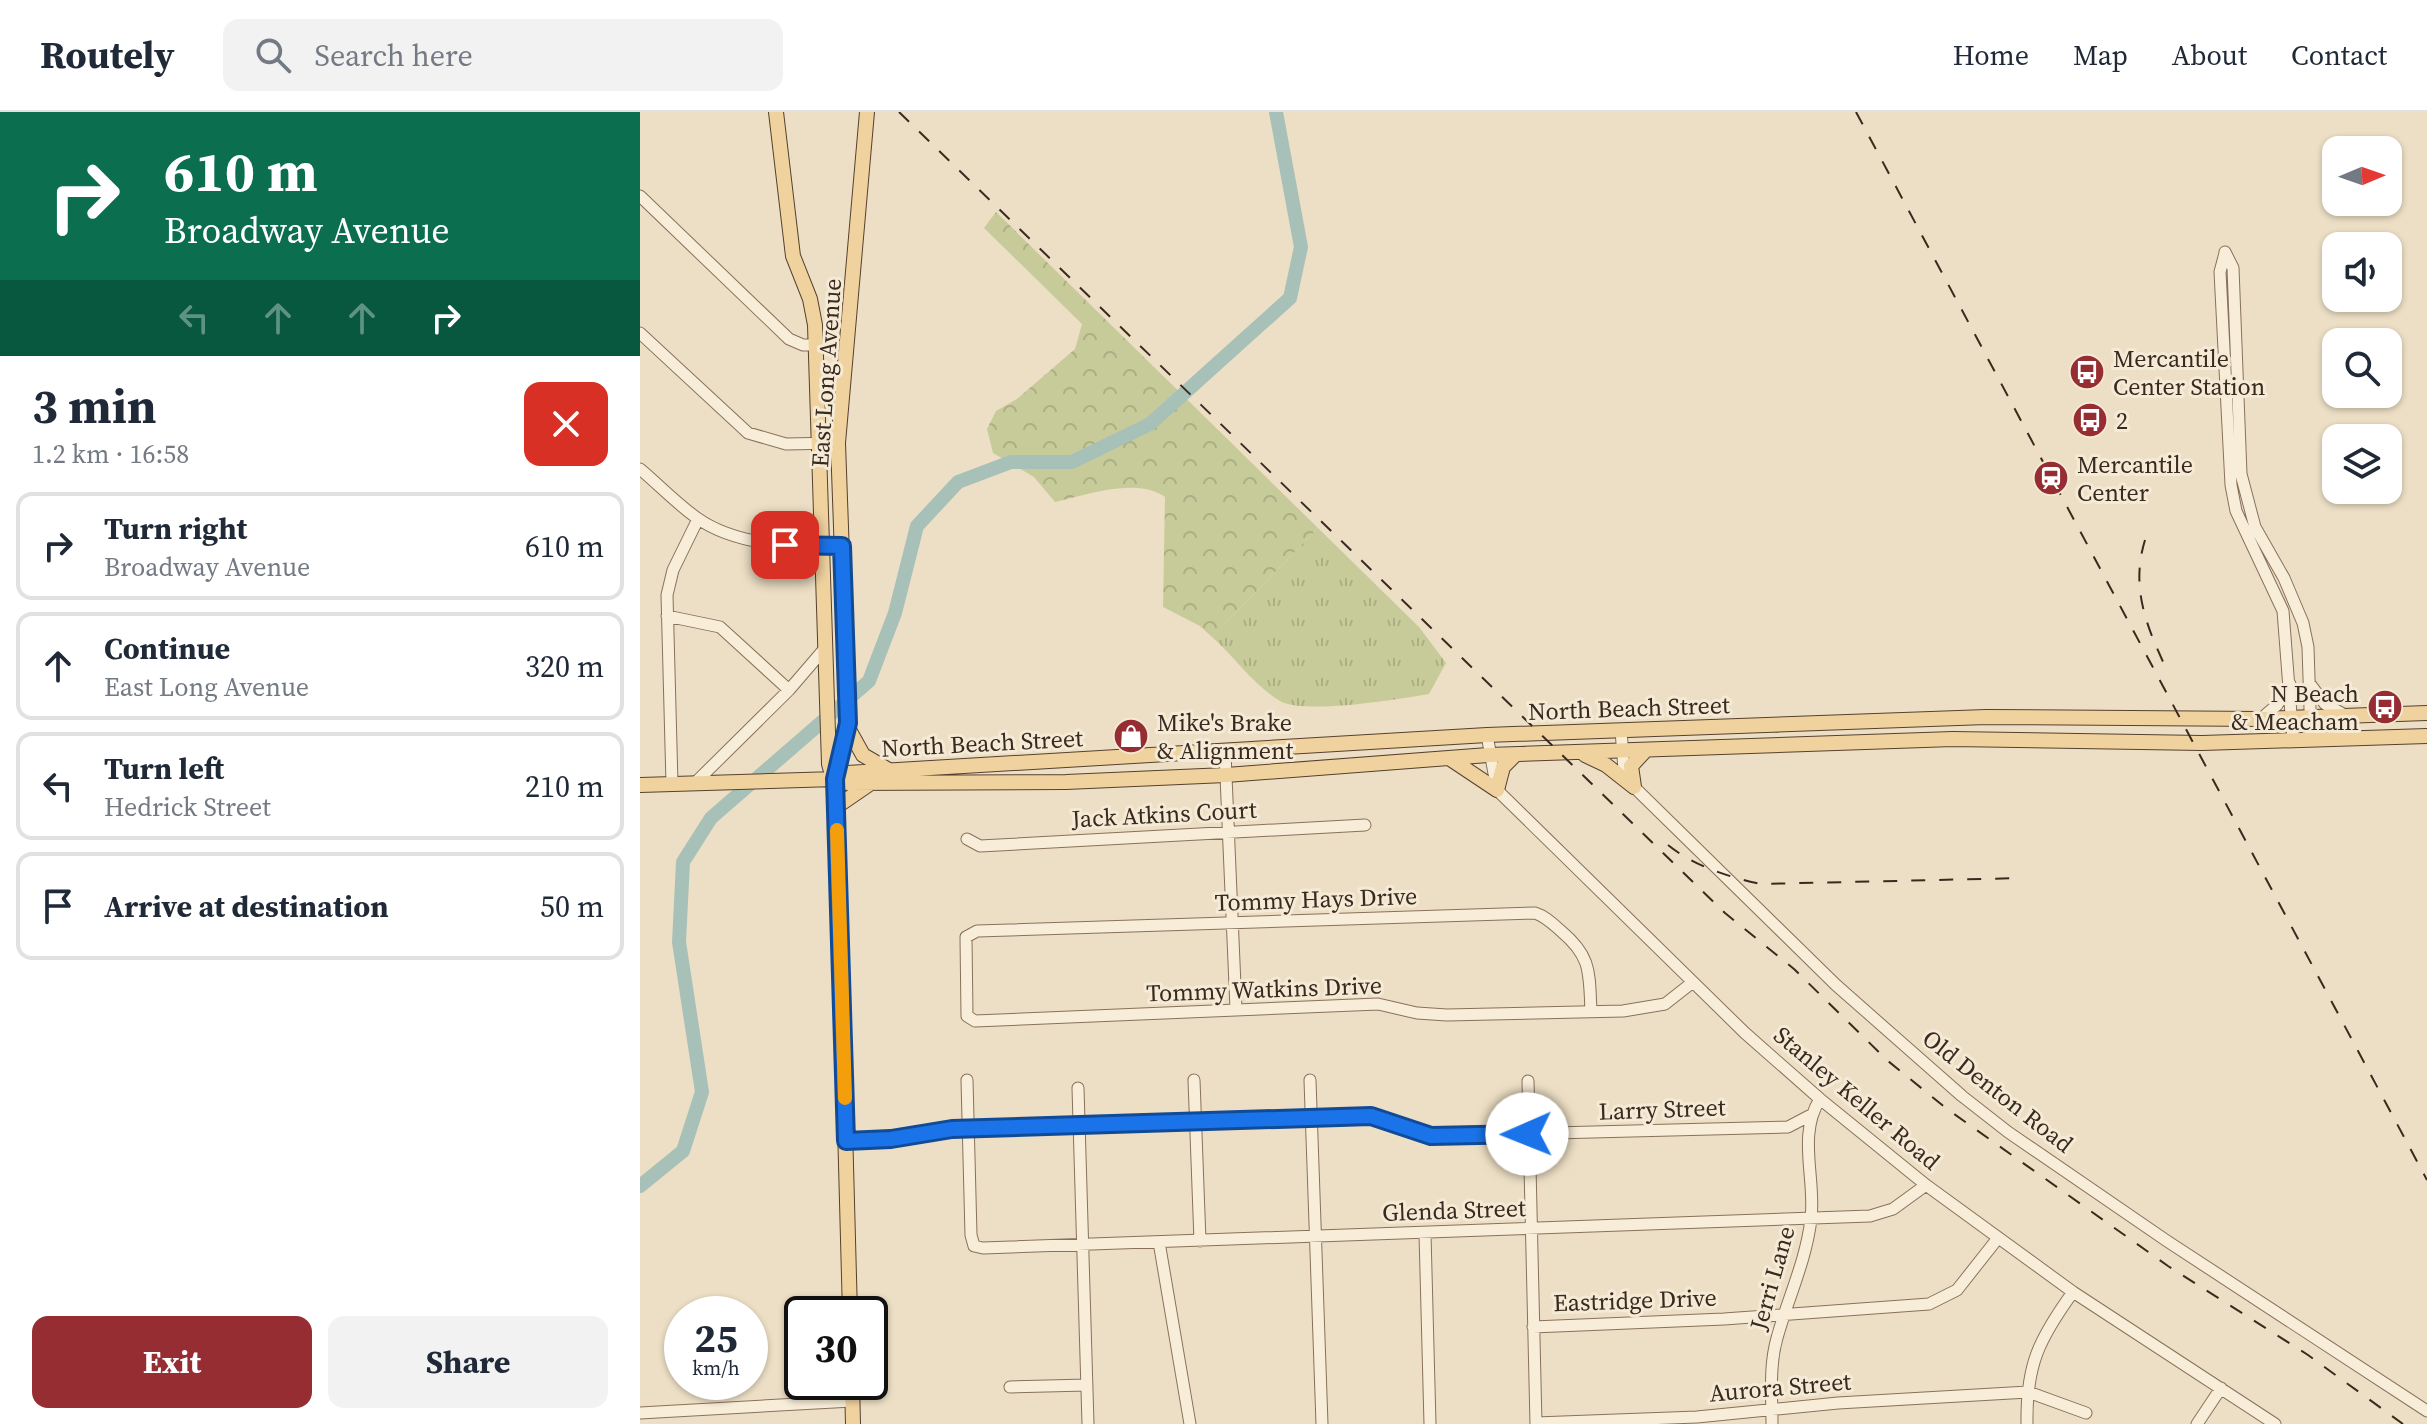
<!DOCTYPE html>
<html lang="en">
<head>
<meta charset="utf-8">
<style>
  body { margin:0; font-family:"Source Serif 4",serif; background:#f2f2f3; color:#1f2937; height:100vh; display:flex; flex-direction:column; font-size:30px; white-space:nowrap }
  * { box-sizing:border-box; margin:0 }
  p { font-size:26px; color:#747a83 }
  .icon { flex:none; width:44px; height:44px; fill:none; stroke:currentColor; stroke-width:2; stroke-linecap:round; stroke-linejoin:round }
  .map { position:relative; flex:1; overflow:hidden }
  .side { display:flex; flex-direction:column; background:#fff; width:640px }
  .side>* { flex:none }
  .hud { background:#0b6e4f; color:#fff; overflow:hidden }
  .needle { width:52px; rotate:88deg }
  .tools { position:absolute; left:1682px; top:24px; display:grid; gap:16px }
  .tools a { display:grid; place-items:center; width:80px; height:80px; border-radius:16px; background:#fff; box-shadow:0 2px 6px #0004; font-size:40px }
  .speed { position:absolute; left:24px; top:1184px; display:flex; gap:16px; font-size:40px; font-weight:700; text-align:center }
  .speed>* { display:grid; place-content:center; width:104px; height:104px; border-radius:50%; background:#fff; box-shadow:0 2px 6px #0004; line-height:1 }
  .speed small { font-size:20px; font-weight:400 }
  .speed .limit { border:4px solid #111; border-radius:12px; background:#fff; color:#111 }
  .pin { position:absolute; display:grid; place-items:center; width:68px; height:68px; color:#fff; margin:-34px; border-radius:16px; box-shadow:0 4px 12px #0006 }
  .me { position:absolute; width:88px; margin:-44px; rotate:269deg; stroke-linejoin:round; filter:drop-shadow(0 0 6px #0008) }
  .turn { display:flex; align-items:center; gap:28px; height:168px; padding:0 32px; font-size:36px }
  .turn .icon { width:104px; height:104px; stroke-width:2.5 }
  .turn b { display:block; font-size:56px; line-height:68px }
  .lanes { display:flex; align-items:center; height:76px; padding:0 32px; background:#0003; justify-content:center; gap:40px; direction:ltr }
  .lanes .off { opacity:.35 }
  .round { display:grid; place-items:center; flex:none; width:84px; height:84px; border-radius:16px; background:#f2f2f3 }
  .summary { display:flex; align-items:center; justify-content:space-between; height:136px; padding:0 32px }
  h1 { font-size:48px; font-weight:700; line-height:60px }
  .cta { display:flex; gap:16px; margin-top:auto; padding:16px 32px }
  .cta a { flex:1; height:92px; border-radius:16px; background:#952d32; color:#fff; font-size:32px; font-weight:700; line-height:92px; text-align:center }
  .cta a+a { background:#f2f2f3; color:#1f2937 }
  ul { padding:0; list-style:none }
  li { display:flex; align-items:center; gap:24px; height:108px; margin:0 16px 12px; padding:0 16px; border:4px solid #e0e1e3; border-radius:16px }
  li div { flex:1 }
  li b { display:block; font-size:30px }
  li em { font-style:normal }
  header { display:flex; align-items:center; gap:48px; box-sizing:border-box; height:112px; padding:0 40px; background:#fff; border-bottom:2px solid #e0e1e3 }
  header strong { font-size:38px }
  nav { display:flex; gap:44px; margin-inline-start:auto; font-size:28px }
  .search { width:560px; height:72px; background:#f2f2f3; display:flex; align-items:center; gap:20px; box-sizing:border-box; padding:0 28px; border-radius:16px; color:#747a83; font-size:30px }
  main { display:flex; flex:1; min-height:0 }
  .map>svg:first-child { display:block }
  .grass { fill:url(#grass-tufts) }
  .forest { fill:url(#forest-crowns) }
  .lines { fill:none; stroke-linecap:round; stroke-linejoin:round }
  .river { stroke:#a7c1b8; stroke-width:14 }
  .minor-casing { stroke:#88715c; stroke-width:13 }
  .major-casing { stroke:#564030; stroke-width:16 }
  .minor { stroke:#f8edd8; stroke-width:11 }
  .major { stroke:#efd29e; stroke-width:14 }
  .rail { stroke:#382a1f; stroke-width:2; stroke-dasharray:14 14; stroke-linecap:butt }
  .route-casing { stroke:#114b97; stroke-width:20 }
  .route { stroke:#1a73e8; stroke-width:14 }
  .slow { stroke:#f59e0b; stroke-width:14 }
  .labels { text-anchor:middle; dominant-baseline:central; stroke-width:6; stroke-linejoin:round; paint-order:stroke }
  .poi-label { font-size:24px; fill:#382a1f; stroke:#f5ead5; text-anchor:start }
  .street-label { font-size:24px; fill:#382a1f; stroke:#f5ead5 }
</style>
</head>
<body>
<header>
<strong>Routely</strong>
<div class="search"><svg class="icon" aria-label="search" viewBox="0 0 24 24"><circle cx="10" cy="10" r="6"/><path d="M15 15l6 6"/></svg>Search here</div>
<nav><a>Home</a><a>Map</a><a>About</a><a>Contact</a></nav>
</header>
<main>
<section class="side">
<div class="hud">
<div class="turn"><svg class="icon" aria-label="right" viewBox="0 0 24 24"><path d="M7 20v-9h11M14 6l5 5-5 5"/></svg><div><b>610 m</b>Broadway Avenue</div></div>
<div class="lanes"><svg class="icon off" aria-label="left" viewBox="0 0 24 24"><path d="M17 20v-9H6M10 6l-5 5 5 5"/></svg><svg class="icon off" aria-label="ahead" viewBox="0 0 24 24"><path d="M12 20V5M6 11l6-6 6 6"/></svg><svg class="icon off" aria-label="ahead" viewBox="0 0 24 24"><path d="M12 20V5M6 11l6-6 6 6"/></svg><svg class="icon" aria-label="right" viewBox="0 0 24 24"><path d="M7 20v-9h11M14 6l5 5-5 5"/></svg></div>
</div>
<div class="summary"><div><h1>3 min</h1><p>1.2 km · 16:58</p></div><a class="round" style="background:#d93025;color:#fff"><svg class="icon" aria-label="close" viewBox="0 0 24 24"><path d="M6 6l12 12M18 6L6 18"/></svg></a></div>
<ul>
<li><svg class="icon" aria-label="right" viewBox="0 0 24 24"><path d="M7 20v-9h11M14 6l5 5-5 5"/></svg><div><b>Turn right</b><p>Broadway Avenue</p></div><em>610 m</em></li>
<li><svg class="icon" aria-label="ahead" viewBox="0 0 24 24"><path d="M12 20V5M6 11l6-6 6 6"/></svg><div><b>Continue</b><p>East Long Avenue</p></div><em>320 m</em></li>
<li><svg class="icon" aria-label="left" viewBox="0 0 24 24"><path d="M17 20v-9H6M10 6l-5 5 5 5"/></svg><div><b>Turn left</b><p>Hedrick Street</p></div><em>210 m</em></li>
<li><svg class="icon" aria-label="arrive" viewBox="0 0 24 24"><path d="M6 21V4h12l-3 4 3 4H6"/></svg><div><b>Arrive at destination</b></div><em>50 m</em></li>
</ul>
<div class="cta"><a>Exit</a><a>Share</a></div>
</section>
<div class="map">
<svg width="1787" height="1312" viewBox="0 0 1787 1312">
  <defs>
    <pattern id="grass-tufts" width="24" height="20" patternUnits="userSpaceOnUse" patternTransform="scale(2)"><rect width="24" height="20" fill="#c7cb99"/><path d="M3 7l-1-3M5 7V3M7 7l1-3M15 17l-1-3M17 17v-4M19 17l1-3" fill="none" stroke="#acae83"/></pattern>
    <pattern id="forest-crowns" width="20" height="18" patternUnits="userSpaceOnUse" patternTransform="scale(2)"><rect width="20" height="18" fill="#c7cb99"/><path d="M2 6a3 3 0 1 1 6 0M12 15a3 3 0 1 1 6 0" fill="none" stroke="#acae83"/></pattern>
  </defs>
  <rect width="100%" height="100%" fill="#eddfc5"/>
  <path class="grass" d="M678,416L779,515L806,551L789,582C760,587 663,603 640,589C612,572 596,546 572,525Z"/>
  <path class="forest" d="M356,100L678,416L572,525L560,514L523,495L525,385C496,365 447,383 415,390L394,365L353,341L347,317L356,299L377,287L435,237L442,212L344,116Z"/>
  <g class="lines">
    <path class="river" d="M0,1074L43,1039L62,980L39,830L43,750L71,706L229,569L255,501L277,414L318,370L371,350H432L510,312L650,186L661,135L636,0"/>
    <defs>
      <path id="minor" d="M0,84L149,227L163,233H176
        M1585,140L1593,156L1601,362L1615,415L1644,466L1663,511L1668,535L1671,628
        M1585,141L1580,160L1591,373L1596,399L1643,499L1653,628
        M0,221L108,321L146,332L198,331
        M0,357C19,373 37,392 57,406C95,433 157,437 202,434
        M27,504L80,515L149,578
        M1670,572L1685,592L1703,602
        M1621,607L1637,593L1650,572
        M981,618L984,658L994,675L1196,873L1322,984L1368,1020L1527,1129L1787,1299
        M847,623L857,678L1105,921L1180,987L1286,1073L1433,1180L1635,1312
        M585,641L596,897
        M55,671L149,578L186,535
        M32,672L27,483L33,458L58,407
        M327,727L340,734L725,713
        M951,899C949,861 952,845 921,819C913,812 905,804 895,801L337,819L326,825L327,904L335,909L738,892L777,901L807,903L983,899L1025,892L1053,870
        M327,968L331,1123L334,1134L343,1136L1230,1104L1253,1097L1286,1073
        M554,968L560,1129
        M670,968L682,1312
        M888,969L896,1312
        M438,976L448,1312
        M206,1029L251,1027L312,1017L731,1004L791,1024L1148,1015L1169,1004
        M785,1122L790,1312
        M519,1130L550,1312
        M893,1215L1084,1207L1289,1192L1317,1178L1358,1126
        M370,1275L447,1273
        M0,1301L212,1289
        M896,1311L1057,1305L1198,1291L1388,1280L1446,1301
        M1132,1312C1132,1283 1129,1254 1137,1226C1148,1186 1166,1149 1171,1107C1176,1067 1157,1023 1180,987
        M1387,1312C1386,1253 1399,1227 1433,1180
        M1557,1312L1581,1276"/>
      <path id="major" d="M136,0L153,144L170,187L175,213L189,652L196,678L210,1202
        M208,616L223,643L247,657
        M945,643L966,653L994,675
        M809,646L857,678L863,655L875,643
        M195,667L207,661L847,623L1346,605L1621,607L1787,601
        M195,667L208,611L198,331L227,0
        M0,673L195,667L208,671L426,670L586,663L848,643L1313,627L1562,631L1787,624
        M994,675L991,654L1005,639
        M196,695L231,671
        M212,1270L213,1312"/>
    </defs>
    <use href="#minor" class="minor-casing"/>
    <use href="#major" class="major-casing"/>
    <use href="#minor" class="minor"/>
    <use href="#major" class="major"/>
    <path class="rail" d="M259,0L1085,801L1154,857L1248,949L1307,997L1528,1154L1668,1243L1763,1312
      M1216,0L1787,1068
      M1505,428C1491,474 1505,511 1525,554
      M1028,733C1054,754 1088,765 1121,772L1383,766"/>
  </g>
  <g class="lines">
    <defs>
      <path id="route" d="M145,433L202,434L208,611L195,667L206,1029L251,1027L312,1017L731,1004L791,1024L887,1022"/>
    </defs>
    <use href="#route" class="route-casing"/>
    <use href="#route" class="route"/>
    <path class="slow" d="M197,718L205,986"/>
  </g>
  <defs>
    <symbol id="bus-disc" viewBox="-11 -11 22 22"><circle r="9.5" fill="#952d32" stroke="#f5ead5"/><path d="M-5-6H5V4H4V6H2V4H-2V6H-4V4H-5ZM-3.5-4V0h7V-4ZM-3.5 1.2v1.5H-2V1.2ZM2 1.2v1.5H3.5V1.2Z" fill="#fff"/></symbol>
    <symbol id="station-disc" viewBox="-11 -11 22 22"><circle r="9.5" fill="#952d32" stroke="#f5ead5"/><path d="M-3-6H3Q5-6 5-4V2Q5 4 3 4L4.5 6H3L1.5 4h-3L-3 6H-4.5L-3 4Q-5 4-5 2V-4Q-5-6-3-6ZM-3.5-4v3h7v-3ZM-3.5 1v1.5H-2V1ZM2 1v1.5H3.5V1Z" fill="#fff"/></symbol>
    <symbol id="shop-disc" viewBox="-11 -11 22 22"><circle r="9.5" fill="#952d32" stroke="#f5ead5"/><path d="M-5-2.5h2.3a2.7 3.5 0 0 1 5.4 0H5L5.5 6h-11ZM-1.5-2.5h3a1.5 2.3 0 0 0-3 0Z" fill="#fff"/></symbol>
  </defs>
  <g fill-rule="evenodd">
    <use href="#bus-disc" x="1427" y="240" width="40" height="40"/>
    <use href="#bus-disc" x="1430" y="288" width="40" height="40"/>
    <use href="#station-disc" x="1391" y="346" width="40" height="40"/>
    <use href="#bus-disc" x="1725" y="575" width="40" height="40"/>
    <use href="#shop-disc" x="471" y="604" width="40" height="40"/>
  </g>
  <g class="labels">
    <g class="poi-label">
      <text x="1473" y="246">Mercantile<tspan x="1473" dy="28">Center Station</tspan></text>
      <text x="1476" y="308">2</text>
      <text x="1437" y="352">Mercantile<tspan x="1437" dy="28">Center</tspan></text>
      <text x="1719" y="581" text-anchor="end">N Beach<tspan x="1719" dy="28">&amp; Meacham</tspan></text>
      <text x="517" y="610">Mike's Brake<tspan x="517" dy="28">&amp; Alignment</tspan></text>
    </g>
    <g class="street-label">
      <text transform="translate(186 261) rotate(-86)">East Long Avenue</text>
      <text transform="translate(989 596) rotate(-2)">North Beach Street</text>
      <text transform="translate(342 631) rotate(-3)">North Beach Street</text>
      <text transform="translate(524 702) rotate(-3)">Jack Atkins Court</text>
      <text transform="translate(676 787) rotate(-2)">Tommy Hays Drive</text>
      <text transform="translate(624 877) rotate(-2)">Tommy Watkins Drive</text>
      <text transform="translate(1358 979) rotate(38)">Old Denton Road</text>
      <text transform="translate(1217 986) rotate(40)">Stanley Keller Road</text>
      <text transform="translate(1022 997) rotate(-2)">Larry Street</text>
      <text transform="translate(814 1098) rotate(-2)">Glenda Street</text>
      <text transform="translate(1132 1166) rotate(-74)">Jerri Lane</text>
      <text transform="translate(995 1188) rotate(-2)">Eastridge Drive</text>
      <text transform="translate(1140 1275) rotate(-5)">Aurora Street</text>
    </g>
  </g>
</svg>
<div class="tools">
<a><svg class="needle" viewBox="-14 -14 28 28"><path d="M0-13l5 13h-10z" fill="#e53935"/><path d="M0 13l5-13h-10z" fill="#747a83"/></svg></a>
<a><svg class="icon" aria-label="sound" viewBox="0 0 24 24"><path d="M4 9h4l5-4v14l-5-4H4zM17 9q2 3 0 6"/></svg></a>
<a><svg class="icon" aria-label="search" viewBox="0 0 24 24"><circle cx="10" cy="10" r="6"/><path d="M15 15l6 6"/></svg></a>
<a><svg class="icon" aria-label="layers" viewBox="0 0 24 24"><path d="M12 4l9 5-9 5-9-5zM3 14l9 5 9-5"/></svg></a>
</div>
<div class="speed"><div>25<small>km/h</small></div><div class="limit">30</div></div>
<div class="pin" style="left:145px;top:433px;background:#d93025"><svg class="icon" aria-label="arrive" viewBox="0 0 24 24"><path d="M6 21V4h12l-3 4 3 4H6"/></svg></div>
<svg class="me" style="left:887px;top:1022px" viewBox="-20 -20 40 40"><circle r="19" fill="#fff"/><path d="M0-13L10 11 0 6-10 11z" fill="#1a73e8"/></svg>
</div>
</main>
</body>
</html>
